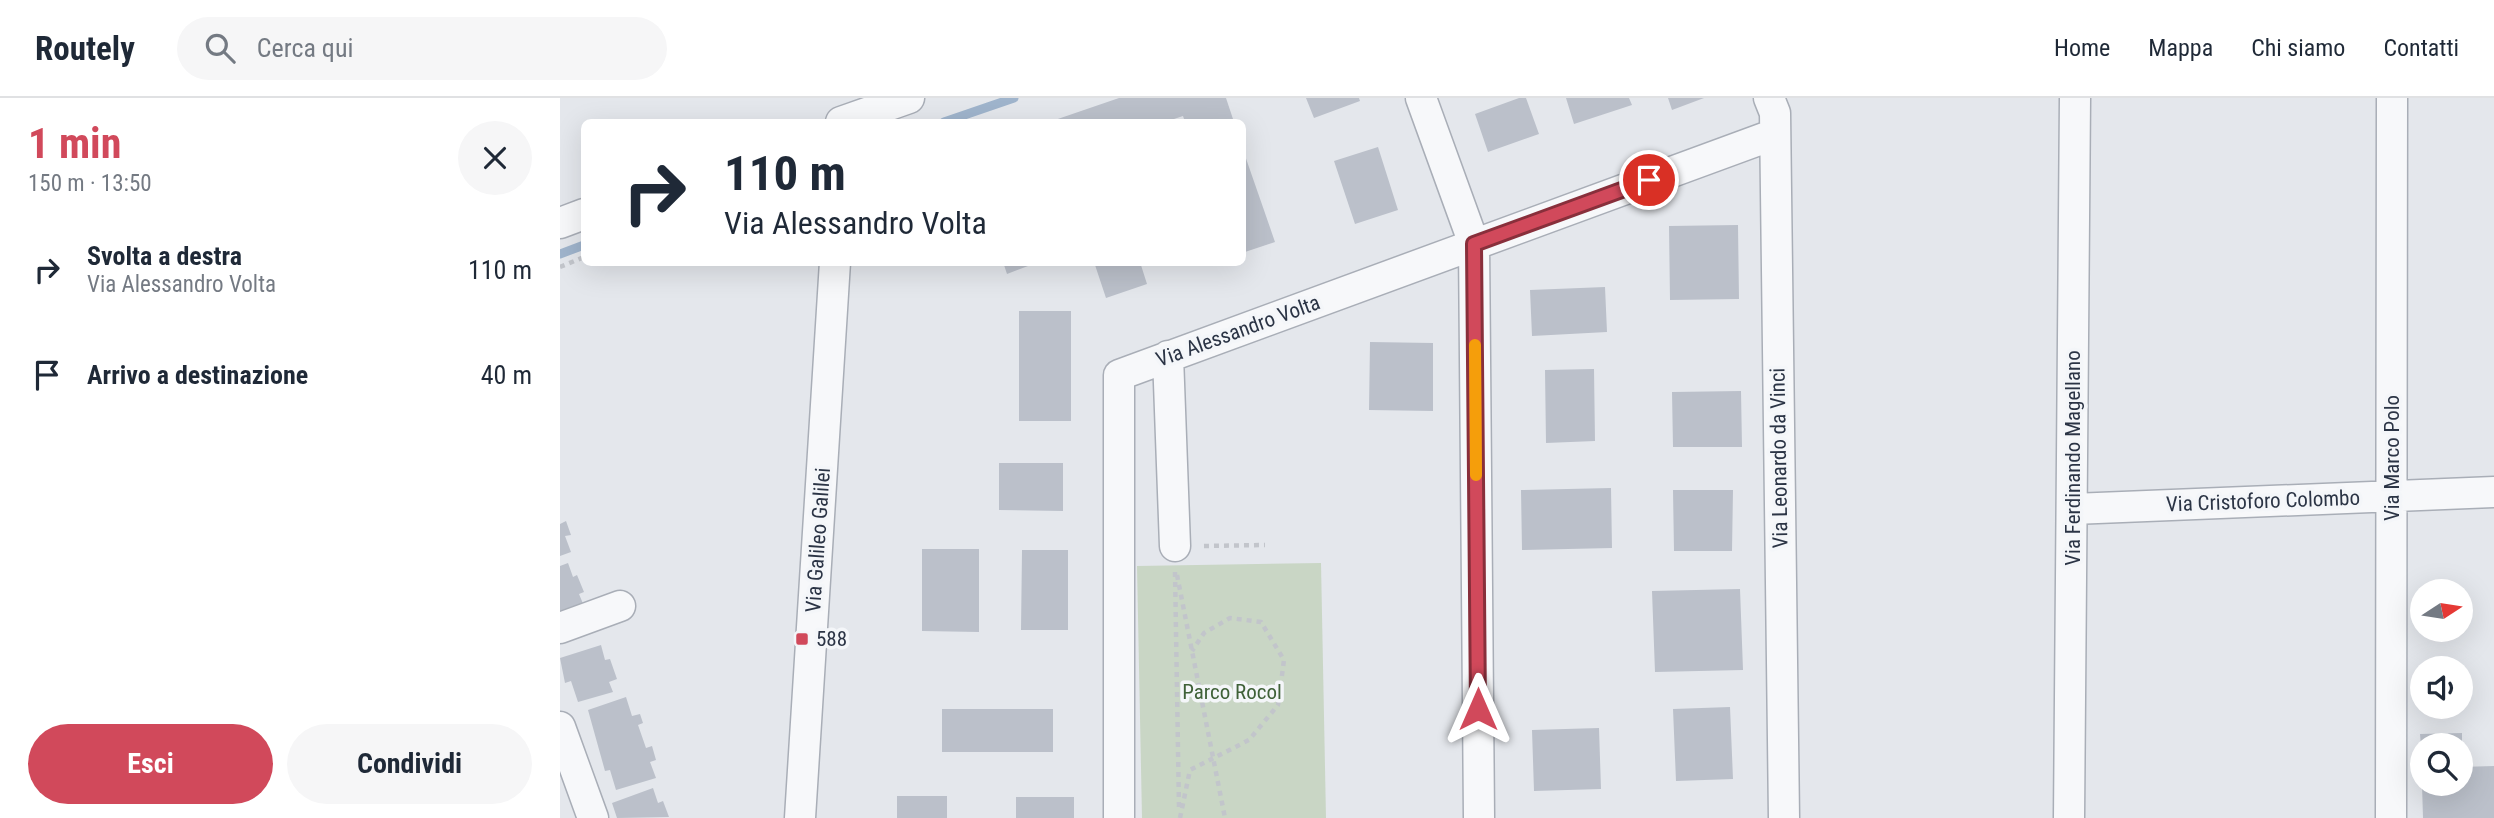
<!DOCTYPE html>
<html lang="it">
<head>
<meta charset="utf-8">
<style>
  body { margin:0; font-family:"Roboto Condensed",sans-serif; background:#f6f6f7; color:#1f2937; height:100vh; display:flex; flex-direction:column; font-size:26px; white-space:nowrap }
  * { box-sizing:border-box; margin:0 }
  p { font-size:23px; color:#747a83 }
  .icon { flex:none; width:38px; height:38px; fill:none; stroke:currentColor; stroke-width:2; stroke-linecap:round; stroke-linejoin:round }
  .map { position:relative; flex:1; overflow:hidden }
  .sheet { display:flex; flex-direction:column; background:#fff; width:560px }
  .sheet>* { flex:none }
  .guide { position:absolute; left:21px; top:21px; width:665px; height:147px; border-radius:10px; box-shadow:0 7px 28px #0002; background:#fff; color:#1f2937; overflow:hidden }
  .needle { width:46px; rotate:78deg }
  .controls { position:absolute; left:1850px; top:481px; display:grid; gap:14px }
  .controls a { display:grid; place-items:center; width:63px; height:63px; border-radius:50%; background:#fff; box-shadow:0 7px 28px #0002; font-size:35px }
  .pin { position:absolute; display:grid; place-items:center; width:60px; height:60px; color:#fff; margin:-30px; border:4px solid #fff; border-radius:50%; box-shadow:0 2px 7px #0007 }
  .me { position:absolute; width:77px; margin:-38px; rotate:0deg; stroke-linejoin:round; filter:drop-shadow(0 0 5px #0008) }
  .turn { display:flex; align-items:center; gap:24px; height:147px; padding:0 28px; font-size:32px }
  .turn .icon { width:91px; height:91px; stroke-width:2.5 }
  .turn b { display:block; font-size:49px; line-height:60px }
  .round { display:grid; place-items:center; flex:none; width:74px; height:74px; border-radius:37px; background:#f6f6f7 }
  .overview { display:flex; align-items:center; justify-content:space-between; height:119px; padding:0 28px }
  h1 { font-size:42px; font-weight:700; line-height:52px; color:#d1495b }
  .primary-button { display:flex; gap:14px; margin-top:auto; padding:14px 28px }
  .primary-button a { flex:1; height:80px; border-radius:42px; background:#d1495b; color:#fff; font-size:28px; font-weight:700; line-height:80px; text-align:center }
  .primary-button a+a { background:#f6f6f7; color:#1f2937 }
  ul { padding:0; list-style:none }
  li { display:flex; align-items:center; gap:21px; height:105px; padding:0 28px }
  li div { flex:1 }
  li b { display:block; font-size:26px }
  li em { font-style:normal }
  header { display:flex; align-items:center; gap:42px; box-sizing:border-box; height:98px; padding:0 35px; background:#fff; border-bottom:2px solid #e0e1e3 }
  header strong { font-size:33px }
  nav { display:flex; gap:38px; margin-inline-start:auto; font-size:24px }
  .search { width:490px; height:63px; background:#f6f6f7; display:flex; align-items:center; gap:18px; box-sizing:border-box; padding:0 24px; border-radius:38px; color:#747a83; font-size:26px }
  main { display:flex; flex:1; min-height:0 }
  .map>svg:first-child { display:block }
  .green { fill:#c9d6c5 }
  .lines { fill:none; stroke-linecap:round; stroke-linejoin:round }
  .stream { stroke:#9fb4cc; stroke-width:9 }
  .building { fill:#bbc0ca }
  .minor-casing { stroke:#a9aeb7; stroke-width:33 }
  .path { stroke:#c2c5cb; stroke-width:4.5; stroke-dasharray:5 5; stroke-linecap:butt }
  .minor { stroke:#f7f8fa; stroke-width:30 }
  .route-casing { stroke:#882f3b; stroke-width:18 }
  .route { stroke:#d1495b; stroke-width:12 }
  .slow { stroke:#f59e0b; stroke-width:12 }
  .poi-dot { fill:#d1495b; stroke:#f4f6f9; stroke-width:2.5 }
  .labels { text-anchor:middle; dominant-baseline:central; stroke-width:7; stroke-linejoin:round; paint-order:stroke }
  .street-label { font-size:21px; fill:#2b3445; stroke:#f4f6f9 }
  .poi-label { font-size:21px; fill:#2b3445; stroke:#f4f6f9; text-anchor:start }
  .park-label { font-size:21px; fill:#3f6138; stroke:#f4f6f9 }
</style>
</head>
<body>
<header>
<strong>Routely</strong>
<div class="search"><svg class="icon" aria-label="search" viewBox="0 0 24 24"><circle cx="10" cy="10" r="6"/><path d="M15 15l6 6"/></svg>Cerca qui</div>
<nav><a>Home</a><a>Mappa</a><a>Chi siamo</a><a>Contatti</a></nav>
</header>
<main>
<section class="sheet">
<div class="overview"><div><h1>1 min</h1><p>150 m · 13:50</p></div><a class="round"><svg class="icon" aria-label="close" viewBox="0 0 24 24"><path d="M6 6l12 12M18 6L6 18"/></svg></a></div>
<ul>
<li><svg class="icon" aria-label="right" viewBox="0 0 24 24"><path d="M7 20v-9h11M14 6l5 5-5 5"/></svg><div><b>Svolta a destra</b><p>Via Alessandro Volta</p></div><em>110 m</em></li>
<li><svg class="icon" aria-label="arrive" viewBox="0 0 24 24"><path d="M6 21V4h12l-3 4 3 4H6"/></svg><div><b>Arrivo a destinazione</b></div><em>40 m</em></li>
</ul>
<div class="primary-button"><a>Esci</a><a>Condividi</a></div>
</section>
<div class="map">
<svg width="1934" height="720" viewBox="0 0 1934 720">
  <rect width="100%" height="100%" fill="#e4e7ec"/>
  <path class="green" d="M761,465L766,720H582L577,468Z"/>
  <g class="lines">
    <path class="stream" d="M384,24L454,0
      M0,156L24,147"/>
  </g>
  <path class="building" d="M559,0H666L674,24H625L623,18L605,24H489Z
    M746,0H799L800,3L754,20Z
    M959,0H966L979,36L928,54L915,16Z
    M1006,0H1069L1072,7L1014,26Z
    M1108,0H1144L1112,12Z
    M682,49L715,144L682,155Z
    M818,49L838,112L795,126L774,63Z
    M1178,127L1179,201L1110,202L1109,128Z
    M443,164H476V165L447,176Z
    M534,164H580L587,186L546,200Z
    M1045,189L1047,234L972,238L970,192Z
    M459,213H511V323H459Z
    M810,244L873,245V313L809,312Z
    M1034,271L1035,343L986,345L985,272Z
    M1181,293L1182,349H1113L1112,294Z
    M439,365H503V413L439,412Z
    M1051,390L1052,450L962,452L961,392Z
    M1113,392H1173L1172,453H1114Z
    M6,423L11,437L5,438L11,454L0,458V426Z
    M362,451H419V534L362,533Z
    M462,452H508V532H461Z
    M8,465L13,479L17,477L24,494L19,496L24,508L0,516V468Z
    M1180,491L1183,572L1095,574L1092,493Z
    M41,547L45,562L50,561L57,581L49,584L53,594L18,604L11,583L5,585L0,560Z
    M66,599L72,618L80,616L83,625L78,627L86,650L92,648L96,662L90,664L96,680L56,692L50,672L45,673L28,612Z
    M1170,609L1173,681L1116,683L1113,611Z
    M382,611H493V654H382Z
    M1039,630L1041,691L974,693L972,632Z
    M1902,635V648H1861L1860,636Z
    M1934,668V720H1863L1862,686H1900V669Z
    M93,690L98,705L103,703L109,719L57,720L52,705Z
    M337,698H387V720H337Z
    M456,699H514V720H456Z"/>
  <g class="lines">
    <defs>
      <path id="minor" d="M861,0L914,146L919,720
        M1209,0L1215,15L1224,720
        M281,24L349,0
        M0,125L24,116
        M608,258L615,448
        M1513,411L1934,394
        M0,530L60,508
        M0,629L33,720
        M240,720L275,164
        M559,720V277L1215,36
        M1509,720L1515,0
        M1831,720L1832,0"/>
    </defs>
    <use href="#minor" class="minor-casing"/>
    <path class="path" d="M0,169L24,159
      M644,448L705,447
      M615,474L619,710
      M617,477L665,720
      M620,720L630,672L689,642L718,607L724,562L701,524L670,520L644,535L632,553"/>
    <use href="#minor" class="minor"/>
  </g>
  <g class="lines">
    <defs>
      <path id="route" d="M918,611L914,146L1089,82"/>
    </defs>
    <use href="#route" class="route-casing"/>
    <use href="#route" class="route"/>
    <path class="slow" d="M915,247L916,377"/>
  </g>
  <rect class="poi-dot" x="235" y="534" width="14" height="14" rx="3.5"/>
  <g class="labels">
    <g class="street-label">
      <text transform="translate(678 233) rotate(-20)">Via Alessandro Volta</text>
      <text transform="translate(1219 360) rotate(-91)">Via Leonardo da Vinci</text>
      <text transform="translate(1513 360) rotate(-90)">Via Ferdinando Magellano</text>
      <text transform="translate(1832 360) rotate(-90)">Via Marco Polo</text>
      <text transform="translate(1703 403) rotate(-2)">Via Cristoforo Colombo</text>
      <text transform="translate(258 442) rotate(-86)">Via Galileo Galilei</text>
    </g>
    <g class="poi-label">
      <text x="256" y="541">588</text>
    </g>
    <g class="park-label">
      <text x="672" y="594">Parco Rocol</text>
    </g>
  </g>
</svg>
<div class="controls">
<a><svg class="needle" viewBox="-14 -14 28 28"><path d="M0-13l5 13h-10z" fill="#e53935"/><path d="M0 13l5-13h-10z" fill="#747a83"/></svg></a>
<a><svg class="icon" aria-label="sound" viewBox="0 0 24 24"><path d="M4 9h4l5-4v14l-5-4H4zM17 9q2 3 0 6"/></svg></a>
<a><svg class="icon" aria-label="search" viewBox="0 0 24 24"><circle cx="10" cy="10" r="6"/><path d="M15 15l6 6"/></svg></a>
</div>
<div class="pin" style="left:1089px;top:82px;background:#d93025"><svg class="icon" aria-label="arrive" viewBox="0 0 24 24"><path d="M6 21V4h12l-3 4 3 4H6"/></svg></div>
<svg class="me" style="left:918px;top:611px" viewBox="-20 -20 40 40"><path d="M0-17L14 15 0 8-14 15z" fill="#d1495b" stroke="#fff" stroke-width="4"/></svg>
<div class="guide">
<div class="turn"><svg class="icon" aria-label="right" viewBox="0 0 24 24"><path d="M7 20v-9h11M14 6l5 5-5 5"/></svg><div><b>110 m</b>Via Alessandro Volta</div></div>
</div>
</div>
</main>
</body>
</html>
